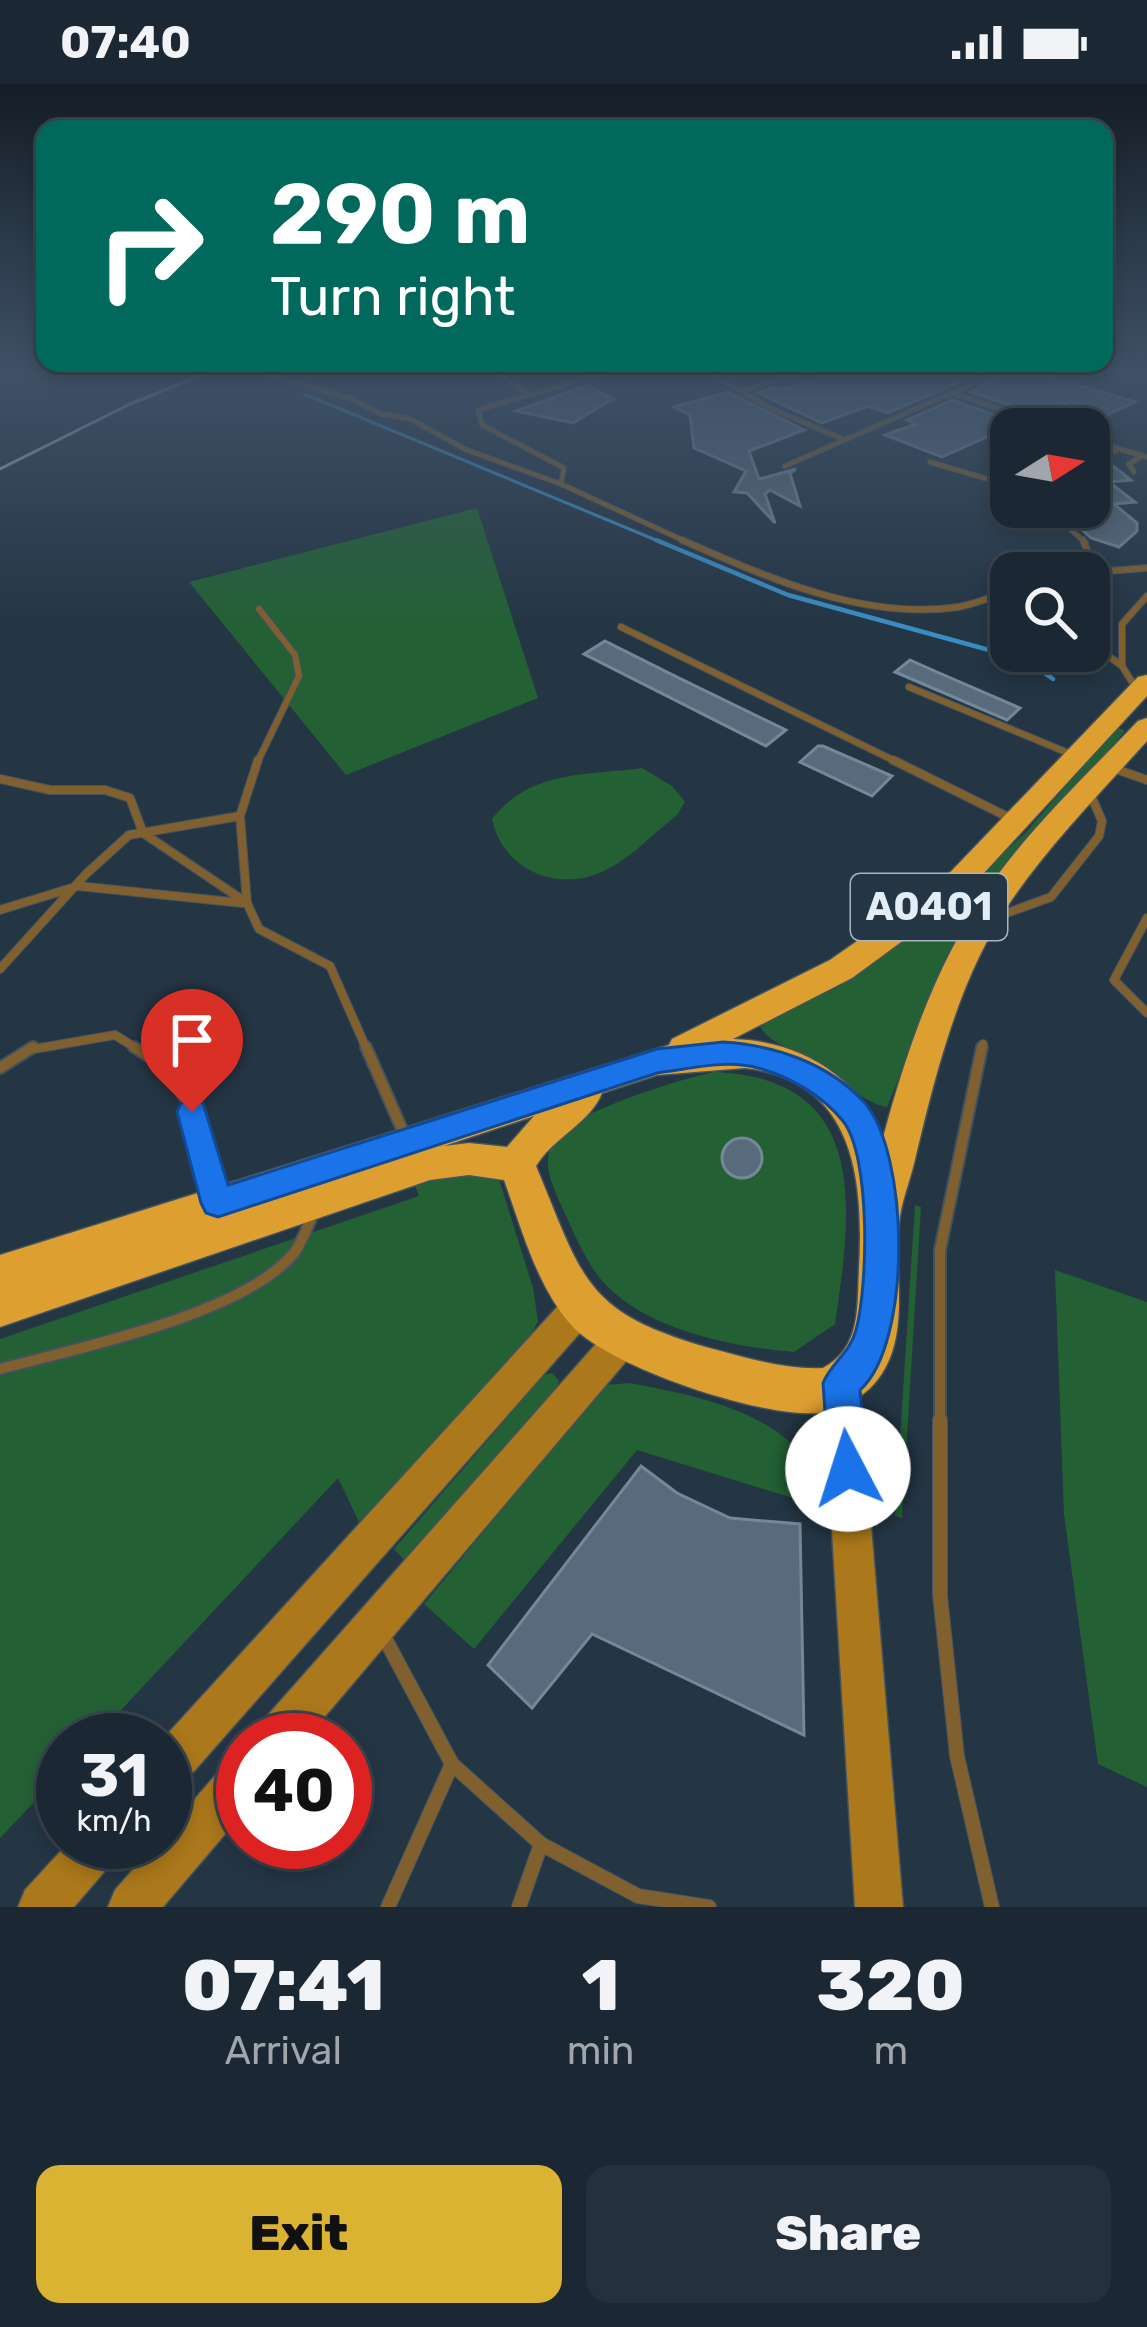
<!DOCTYPE html>
<html lang="en">
<head>
<meta charset="utf-8">
<style>
  body { margin:0; font-family:Rubik,sans-serif; background:#24303b; color:#f1f3f6; height:100vh; display:flex; flex-direction:column; font-size:45px; white-space:nowrap }
  * { box-sizing:border-box; margin:0 }
  p { font-size:39px; color:#a0a6ac }
  .icon { flex:none; width:66px; height:66px; fill:none; stroke:currentColor; stroke-width:2; stroke-linecap:round; stroke-linejoin:round }
  .map { position:relative; height:1823px; overflow:hidden }
  .sheet { display:flex; flex-direction:column; background:#1b2833; flex:1 }
  .sheet>* { flex:none }
  .guide { position:absolute; left:36px; top:36px; width:1077px; height:252px; border-radius:24px; box-shadow:0 6px 18px #0003,0 0 0 3px #39444e; background:#00695c; color:#fff; overflow:hidden }
  .needle { width:78px; rotate:79deg }
  .controls { position:absolute; left:990px; top:324px; display:grid; gap:24px }
  .controls a { display:grid; place-items:center; width:120px; height:120px; border-radius:24px; background:#1b2833; box-shadow:0 6px 18px #0003,0 0 0 3px #39444e; font-size:60px }
  .speed { position:absolute; left:36px; top:1629px; display:flex; gap:24px; font-size:60px; font-weight:700; text-align:center }
  .speed>* { display:grid; place-content:center; width:156px; height:156px; border-radius:50%; background:#1b2833; box-shadow:0 6px 18px #0003,0 0 0 3px #39444e; line-height:1 }
  .speed small { font-size:30px; font-weight:400 }
  .speed .limit { border:18px solid #d22; background:#fff; color:#111 }
  .pin { position:absolute; display:grid; place-items:center; width:102px; height:102px; color:#fff; margin:-123px -51px; border-radius:50% 50% 50% 0; rotate:-45deg; box-shadow:0 0 12px #0007 }
  .pin .icon { rotate:45deg }
  .me { position:absolute; width:132px; margin:-66px; rotate:355deg; stroke-linejoin:round; filter:drop-shadow(0 0 9px #0008) }
  .turn { display:flex; align-items:center; gap:42px; height:252px; padding:0 36px; font-size:54px }
  .turn .icon { width:156px; height:156px; stroke-width:2.5 }
  .turn b { display:block; font-size:84px; line-height:102px }
  .eta { display:flex; justify-content:space-evenly; align-items:center; height:204px; text-align:center }
  .eta b { font-size:72px; font-weight:800; line-height:84px }
  .primary-button { display:flex; gap:24px; margin-top:auto; padding:24px 36px }
  .primary-button a { flex:1; height:138px; border-radius:24px; background:#dab333; color:#111; font-size:48px; font-weight:800; line-height:138px; text-align:center }
  .primary-button a+a { background:#24303b; color:#f1f3f6 }
  .status { display:flex; justify-content:space-between; align-items:center; height:84px; padding:0 60px; background:#1b2833; direction:ltr }
  .status svg { height:33px; fill:currentColor }
  .map>svg:first-child { display:block }
  .green { fill:#236134 }
  .lines { fill:none; stroke-linecap:round; stroke-linejoin:round }
  .stream-far1 { stroke:#398dc4; stroke-width:3 }
  .stream { stroke:#398dc4; stroke-width:4.5 }
  .building { fill:#586b7c; stroke:#748899; stroke-width:3 }
  .lane-far4-casing { stroke:#425260; stroke-width:6 }
  .lane-far3-casing { stroke:#425260; stroke-width:8 }
  .lane-far2-casing { stroke:#425260; stroke-width:10 }
  .lane-far1-casing { stroke:#425260; stroke-width:14 }
  .lane-casing { stroke:#425260; stroke-width:16 }
  .secondary-casing { stroke:#425260; stroke-width:3 }
  .highway-casing { stroke:#425260; stroke-width:3 }
  .lane-far4 { stroke:#80602e; stroke-width:4.5 }
  .lane-far3 { stroke:#80602e; stroke-width:6 }
  .lane-far2 { stroke:#80602e; stroke-width:8 }
  .lane-far1 { stroke:#80602e; stroke-width:10 }
  .lane { stroke:#80602e; stroke-width:14 }
  .secondary { fill:#ab781b; fill-rule:evenodd }
  .highway { fill:#de9f31; fill-rule:evenodd }
  .rail { stroke:#aab7c2; stroke-width:3 }
  .route { fill:#1a73e8; stroke:#114b97; stroke-width:3 }
  .labels { text-anchor:middle; dominant-baseline:central; stroke-width:9; stroke-linejoin:round; paint-order:stroke }
  .shield { fill:#243544; stroke:#a9b6c1; stroke-width:3 }
  .shield-label { font-size:39px; font-weight:bold; fill:#e2edf6 }
</style>
</head>
<body>
<div class="status"><b>07:40</b><svg viewBox="0 0 49 12"><path d="M0 12V9h3v3zM5 12V6h3v6zM10 12V3h3v9zM15 12V0h3v12zM26 1h20v11H26zM47 4h2v5h-2z"/></svg></div>
<div class="map">
<svg width="1147" height="1823" viewBox="0 0 1147 1823">
  <rect width="100%" height="100%" fill="#243544"/>
  <path class="green" d="M477,424L538,614L346,691L189,498Z
    M1117,643L1125,647L995,795L955,857L887,1023C857,1017 841,992 815,977C796,965 771,962 760,942L773,931L954,815L1026,748Z
    M642,684L672,702L685,718L677,731C654,749 629,776 602,788C554,809 502,784 492,735C531,686 582,692 642,684Z
    M714,988C871,994 852,1125 835,1240L794,1268C734,1263 651,1247 607,1202C587,1182 574,1149 562,1123C552,1101 540,1078 555,1054C571,1029 683,994 714,988Z
    M480,1085L500,1098L533,1204L538,1237L527,1259L362,1444L338,1394L93,1656H63V1688L0,1754V1255L419,1112L413,1096Z
    M915,1121L921,1123L902,1434L895,1432Z
    M1055,1186L1147,1218V1703L1098,1680L1064,1430Z
    M552,1289L559,1297L557,1302L407,1479L394,1465L544,1291Z
    M630,1299C702,1313 815,1333 822,1423L637,1366L474,1565L424,1520L605,1301Z"/>
  <g class="lines">
    <path class="stream-far1" d="M304,310L663,459"/>
    <path class="stream" d="M656,456L788,511L1026,576L1053,595"/>
  </g>
  <path class="building" d="M832,288H983L888,329L868,322L822,339L758,309L775,303L783,306Z
    M1007,288H1036L1135,318L1107,331L1071,318L1036,330L971,308Z
    M588,301L613,315L573,339L516,327Z
    M728,308L804,346L749,367L759,395L796,385L790,389L800,422L770,406L765,410L775,439L747,409L734,408L746,387L694,364L690,331L674,323Z
    M952,316L1018,339L942,373L885,351L916,340L907,336Z
    M1109,379L1131,396L1109,398L1135,418L1114,420L1137,439V447L1119,463L1091,454L1060,425L1071,424L1087,436L1094,435L1096,428L1089,422V381Z
    M605,557L677,593L786,646L766,662L584,570Z
    M910,576L937,588L1020,624L1007,636L895,588Z
    M818,662H823L892,692L872,712L800,678Z
    M180,942L196,956L171,975L151,962Z
    M722 1074a20 20 0 1 1 40 0a20 20 0 1 1-40 0Z
    M641,1382L677,1409L730,1434L800,1440L804,1651L592,1550L532,1624L488,1581Z"/>
  <g class="lines">
    <defs>
      <path id="lane-far4" d="M274,288L271,292L349,314L381,330L410,335L467,366L561,400
        M496,288L526,309
        M607,288L478,326L482,341L564,384L561,400L689,459
        M708,288L770,324L845,356
        M742,307L800,288
        M955,310L1058,345
        M1089,356L1147,373
        M1089,368L1116,367
        M930,378L1011,402
        M785,382L1000,288
        M1134,388L1129,380L1140,373
        M1045,423L1086,459
        M1078,423L1090,430"/>
      <path id="lane-far3" d="M682,456C766,493 864,537 958,523C975,520 994,512 1011,507
        M1077,489L1090,473L1083,456
        M1082,489L1147,484
        M621,543L899,679
        M1089,558L1122,582
        M909,603L1073,671
        M1137,606L1122,582V540L1147,512
        M257,679L299,592L295,571L259,525"/>
      <path id="lane-far2" d="M258,676L240,732L247,819L259,845L330,882L367,966
        M893,676L1014,736
        M1110,683L1147,696
        M0,695L50,706H105L130,714L143,749L247,819
        M0,826L78,802L242,819
        M993,834L1051,813L1099,752L1102,737L1089,707
        M1147,834L1114,896L1147,929
        M0,885L86,790L129,751L240,732
        M28,966L115,951L139,966
        M982,966L983,960"/>
      <path id="lane-far1" d="M134,963L171,987L192,1028L216,1114
        M366,963L405,1052
        M0,984L33,963
        M0,1285C77,1264 243,1231 294,1169C303,1157 308,1141 314,1127
        M940,1339V1166L982,963"/>
      <path id="lane" d="M940,1336V1511L957,1672L992,1823
        M382,1549L452,1680L541,1760L638,1812L709,1823
        M388,1823L452,1680
        M519,1823L541,1760"/>
      <path id="secondary" d="M581,1206L593,1210L598,1222L593,1234L181,1702L165,1708L162,1656L569,1210Z
        M622,1239L634,1244L639,1256L634,1268L305,1656H254L260,1640L610,1244Z
        M841,1281L854,1286L859,1299L903,1823H855L823,1299L828,1286Z
        M243,1672V1729L163,1823H108L115,1806L157,1758H165V1749L227,1678Z
        M69,1758H123L116,1774L74,1823H18L25,1806Z"/>
      <path id="highway" d="M1147,591V612L961,814L852,894L733,955C800,957 858,992 883,1054C906,968 935,883 985,809C1028,745 1086,692 1138,637L1147,634V657C1100,709 1051,759 1011,817C960,892 937,984 916,1071C912,1091 903,1113 900,1132C892,1186 914,1255 874,1300C862,1314 837,1327 818,1329C762,1334 612,1284 573,1243C537,1204 522,1145 504,1096L469,1091L430,1096L0,1243V1171L669,961L672,955L830,876L939,800L1138,593ZM745,984C855,996 864,1096 859,1185C857,1224 861,1264 823,1284C786,1286 748,1274 713,1265C584,1229 584,1197 536,1082C553,1054 591,1038 602,1009L657,991ZM534,1032L507,1063L469,1059L444,1062Z"/>
    </defs>
    <use href="#lane-far4" class="lane-far4-casing"/>
    <use href="#lane-far3" class="lane-far3-casing"/>
    <use href="#lane-far2" class="lane-far2-casing"/>
    <use href="#lane-far1" class="lane-far1-casing"/>
    <use href="#lane" class="lane-casing"/>
    <use href="#secondary" class="secondary-casing"/>
    <use href="#highway" class="highway-casing"/>
    <use href="#lane-far4" class="lane-far4"/>
    <use href="#lane-far3" class="lane-far3"/>
    <use href="#lane-far2" class="lane-far2"/>
    <use href="#lane-far1" class="lane-far1"/>
    <use href="#lane" class="lane"/>
    <use href="#secondary" class="secondary"/>
    <use href="#highway" class="highway"/>
    <path class="rail" d="M0,385L128,321L209,288"/>
  </g>
  <linearGradient id="sky" x2="0" y2="1"><stop stop-color="#141d25"/><stop offset="0.53" stop-color="#3f5167"/><stop offset="1" stop-color="#3f5167" stop-opacity="0"/></linearGradient>
  <rect width="1147" height="543" fill="url(#sky)"/>
  <path class="route" d="M723,958C774,961 828,979 864,1018C910,1070 912,1260 860,1306L867,1385L862,1399L848,1405L835,1399L829,1385L823,1299C832,1278 850,1269 856,1246C868,1203 871,1072 843,1037C823,1012 789,992 758,984C726,975 690,985 657,989L218,1133L206,1129L201,1119L177,1028L181,1019L192,1015L203,1019L228,1101L657,965Z"/>
  <g class="labels">
    <rect class="shield" x="851" y="790" width="156" height="66" rx="9"/>
    <g class="shield-label">
      <text x="929" y="823">A0401</text>
    </g>
  </g>
</svg>
<div class="controls">
<a><svg class="needle" viewBox="-14 -14 28 28"><path d="M0-13l5 13h-10z" fill="#e53935"/><path d="M0 13l5-13h-10z" fill="#a0a6ac"/></svg></a>
<a><svg class="icon" aria-label="search" viewBox="0 0 24 24"><circle cx="10" cy="10" r="6"/><path d="M15 15l6 6"/></svg></a>
</div>
<div class="speed"><div>31<small>km/h</small></div><div class="limit">40</div></div>
<div class="pin" style="left:192px;top:1028px;background:#d93025"><svg class="icon" aria-label="arrive" viewBox="0 0 24 24"><path d="M6 21V4h12l-3 4 3 4H6"/></svg></div>
<svg class="me" style="left:848px;top:1385px" viewBox="-20 -20 40 40"><circle r="19" fill="#fff"/><path d="M0-13L10 11 0 6-10 11z" fill="#1a73e8"/></svg>
<div class="guide">
<div class="turn"><svg class="icon" aria-label="right" viewBox="0 0 24 24"><path d="M7 20v-9h11M14 6l5 5-5 5"/></svg><div><b>290 m</b>Turn right</div></div>
</div>
</div>
<section class="sheet">
<div class="eta">
<div><b>07:41</b><p>Arrival</p></div>
<div><b>1</b><p>min</p></div>
<div><b>320</b><p>m</p></div>
</div>
<div class="primary-button"><a>Exit</a><a>Share</a></div>
</section>
</body>
</html>
